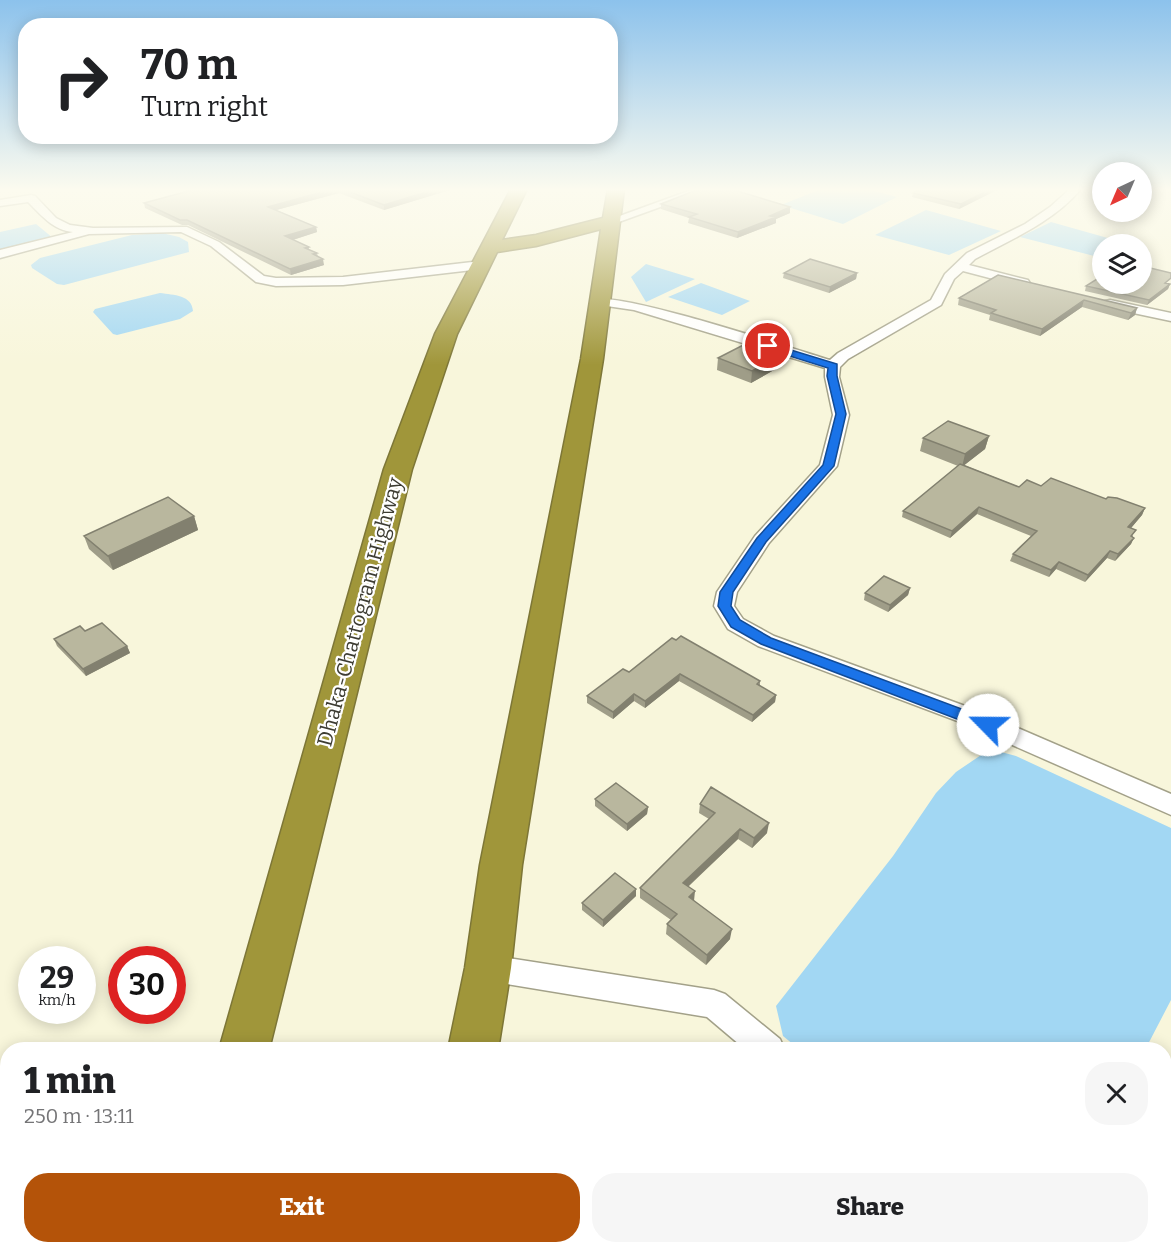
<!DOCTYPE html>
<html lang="en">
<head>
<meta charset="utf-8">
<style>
  body { margin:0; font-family:Bitter,serif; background:#f6f6f6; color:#202124; height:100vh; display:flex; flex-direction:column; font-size:22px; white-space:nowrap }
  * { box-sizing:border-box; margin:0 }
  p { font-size:20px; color:#757577 }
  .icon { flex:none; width:33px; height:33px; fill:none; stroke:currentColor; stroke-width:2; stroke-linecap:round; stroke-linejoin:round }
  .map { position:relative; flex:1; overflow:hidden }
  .drawer { position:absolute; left:0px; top:1042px; width:1172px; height:212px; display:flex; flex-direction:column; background:#fff; border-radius:24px 24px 0 0; box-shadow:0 3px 15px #0003 }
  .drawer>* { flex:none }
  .guide { position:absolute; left:18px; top:18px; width:600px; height:126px; border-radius:24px; box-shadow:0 3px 15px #0003; background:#fff; color:#202124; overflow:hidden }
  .needle { width:39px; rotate:224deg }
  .fabs { position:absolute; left:1092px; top:162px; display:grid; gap:12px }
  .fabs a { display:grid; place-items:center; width:60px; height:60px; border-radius:50%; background:#fff; box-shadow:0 3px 15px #0003; font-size:30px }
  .speed { position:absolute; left:18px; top:946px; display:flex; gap:12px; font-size:30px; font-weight:700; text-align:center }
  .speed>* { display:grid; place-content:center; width:78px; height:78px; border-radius:50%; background:#fff; box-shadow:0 3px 15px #0003; line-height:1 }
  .speed small { font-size:15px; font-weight:400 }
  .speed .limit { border:9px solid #d22; background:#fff; color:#111 }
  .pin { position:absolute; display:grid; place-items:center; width:51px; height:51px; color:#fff; margin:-26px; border:3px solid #fff; border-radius:50%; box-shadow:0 2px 6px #0007 }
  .me { position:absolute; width:66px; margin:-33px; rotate:293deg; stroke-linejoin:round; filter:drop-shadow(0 0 4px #0008) }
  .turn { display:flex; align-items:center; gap:21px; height:126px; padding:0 24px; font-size:27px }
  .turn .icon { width:78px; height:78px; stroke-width:2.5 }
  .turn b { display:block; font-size:42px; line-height:51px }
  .round { display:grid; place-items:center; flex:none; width:63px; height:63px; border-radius:24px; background:#f6f6f6 }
  .summary { display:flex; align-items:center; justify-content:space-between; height:102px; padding:0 24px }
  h1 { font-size:36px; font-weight:800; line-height:45px }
  .cta { display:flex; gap:12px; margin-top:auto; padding:12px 24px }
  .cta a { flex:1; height:69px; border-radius:24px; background:#b45309; color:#fff; font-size:24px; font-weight:800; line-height:69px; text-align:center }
  .cta a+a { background:#f6f6f6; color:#202124 }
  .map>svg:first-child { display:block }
  .water { fill:#a2d7f3 }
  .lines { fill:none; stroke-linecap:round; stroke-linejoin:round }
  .street-casing { stroke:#a3a189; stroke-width:3 }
  .highway-casing { stroke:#7d7637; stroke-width:3 }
  .street { fill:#fff; fill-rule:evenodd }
  .highway { fill:#a0963a; fill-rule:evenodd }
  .wall { fill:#9f9d88 }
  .shaded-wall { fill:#82806f }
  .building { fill:#b9b79e; stroke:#82806f; stroke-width:1.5 }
  .route { fill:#1a73e8; stroke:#114b97; stroke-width:1.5 }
  .labels { text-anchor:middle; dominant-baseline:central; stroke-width:4.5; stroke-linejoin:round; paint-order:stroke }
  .street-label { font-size:21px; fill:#3d3c32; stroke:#fff }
</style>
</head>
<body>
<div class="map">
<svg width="1171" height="1253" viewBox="0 0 1171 1253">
  <rect width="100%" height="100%" fill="#f8f6db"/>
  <path class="water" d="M821,189H867L897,197L843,224L781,205Z
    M926,210L1001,231L949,255L875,235Z
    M1051,222L1129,244H1102V258L1020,237Z
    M36,224L53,238L0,251V232Z
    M162,233L179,237L188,242L189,252L64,285L57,284L32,268L31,265L40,258L132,235Z
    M646,264L695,279L646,302L631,277Z
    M701,283L750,301L722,315L668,297Z
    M160,293C174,295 192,295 193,311L180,319L117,335L113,334L93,312L95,309Z
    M990,749L1016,756L1171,828V1000L1145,1050H800L783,1036L776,1006L893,856L936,793L956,772Z
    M7,1129L8,1246L138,1247L137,1253H0V1132Z"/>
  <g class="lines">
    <defs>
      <path id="street" d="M694,189H710L616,223H608L606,221Z
        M1070,189H1081C1053,222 1012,239 975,259L969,265L1028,280L1030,283L1028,286L1024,287L963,271L954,279L941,305L848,359L840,367L839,377L849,415L837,466L769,543L737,592L734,606L743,619L774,636L976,710L1171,794V815L960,722L758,646L728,629L714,606L717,592L755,536L820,465L833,415L825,377V368L634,310L600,305L593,301C608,287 800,351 830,360L838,353L931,300L945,274L967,253L1025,224L1050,207Z
        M31,195L35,196L56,218L70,225L93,228L187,227L219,242L264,276L276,278L343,277L481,261L487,265L481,269L343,285L276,286L256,282L211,246L181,232L89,234L0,258V250L73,232C53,230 42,216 28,202L0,206V200Z
        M1110,300L1171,313V321L1105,307L1103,304L1105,301Z
        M488,955L714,990L725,994L780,1039L785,1050H746L707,1017L488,981L478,977L473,968L478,959Z
        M899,1246H937L940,1253H902Z"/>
      <path id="highway" d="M511,189H527L502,240L536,235L603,218L608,189H624L603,359L522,865L511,968L498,1050H448L465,968L480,865L581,359L601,229L536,246L497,252L457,334L412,469L269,1050H219L384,469L435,334Z
        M164,1246H220L219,1253H163Z
        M409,1246H465L463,1253H407Z"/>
    </defs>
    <use href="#street" class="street-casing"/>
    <use href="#highway" class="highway-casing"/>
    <use href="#street" class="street"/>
    <use href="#highway" class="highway"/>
  </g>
  <path class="wall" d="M196,189H453L384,210L339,193L276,210L316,227L317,232L293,240L309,247V250L317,253L318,257L324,265L291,275L188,225H182L145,208L144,203Z
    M920,189H997V190L959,209L912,197L913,193Z
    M768,200V201L790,213L776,219V223L737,238L688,223L689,218L661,209V204Z
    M784,273H857L856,279L829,293L783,278Z
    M998,275L1137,308L1135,315L1128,320L1082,307L1040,336L989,320L990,315L958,305L959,298Z
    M1102,284H1170L1168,289L1147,305L1085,291L1086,286Z
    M782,354L781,366L751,383L717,370L718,358Z
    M989,436L985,449L964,465L1019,487L1041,486L1106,499L1145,508L1142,515L1131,528L1133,537L1131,544L1115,561L1107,558L1085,582L1056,569L1049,577L1010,561L1013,554L1031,536L977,514L950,538L902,517L903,511L958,466L920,451L923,438Z
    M194,516L198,530L113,570L89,549L84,536Z
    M910,588L908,595L888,612L864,600L865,593Z
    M85,631L127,646L130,653L86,676L57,646L54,639Z
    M672,638L760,681V686L776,695L775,702L752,722L679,681L645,708L634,701L613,719L587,703V696L629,672Z
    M595,799L648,807L647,814L627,831L595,806Z
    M700,804L767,833L752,848L738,839L689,886L694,901L730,939L706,965L666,934L667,924L671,920L640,898V888L709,819L699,813Z
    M636,896L603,927L582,910V903Z
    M940,1246H1022L1018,1253H942Z"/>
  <path class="shaded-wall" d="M333,189H338L339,193L269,212L268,207Z
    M436,189H453L384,210V205Z
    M991,189H997V190L959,209L961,204Z
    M790,207V213L776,219V223L737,238L738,232L770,216Z
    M316,227L317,232L286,242L285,236Z
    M323,259L324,265L291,275L290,269Z
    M857,273L856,279L829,293L830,287Z
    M1170,284L1168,289L1147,305L1149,300Z
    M1084,300L1082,307L1040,336L1042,329Z
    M1137,308L1135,315L1128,320L1131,313Z
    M782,354L781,366L751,383L752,371Z
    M989,436L985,449L962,467L965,454Z
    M979,507L977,514L950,538L952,531Z
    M1145,508L1142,515L1126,534L1128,527Z
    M194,516L198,530L113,570L108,556Z
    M1134,538L1131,544L1115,561L1118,554Z
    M1110,551L1107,558L1085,582L1088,575Z
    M1059,562L1056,569L1049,577L1051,570Z
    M910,588L908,595L888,612L890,605Z
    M127,646L130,653L86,676L83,669Z
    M680,674L679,681L645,708V701Z
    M634,694V701L613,719V712Z
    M776,695L775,702L752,722L753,715Z
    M648,807L647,814L627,831V824Z
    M769,823L767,833L752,848L754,838Z
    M740,829L738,839L682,892L683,883Z
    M636,889V896L603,927V920Z
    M695,891L694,901L689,897Z
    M732,929L730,939L706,965L707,955Z"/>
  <path class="building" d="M196,189H333L268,207L316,227L285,236L309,247L305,248L317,253L313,254L323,259L290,269L187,220H180L144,203Z
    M342,189H436L384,205Z
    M699,189H731L790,207L770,216L776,217L738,232L689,217L697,214L661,204Z
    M920,189H991L961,204L913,193Z
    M810,259L857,273L830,287L784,273Z
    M1142,266L1171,273V278L1165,283L1170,284L1149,300L1086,286L1100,277L1102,278V284H1142Z
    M998,275L1137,308L1131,313L1084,300L1042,329L991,313L996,310L959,298Z
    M749,342L782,354L752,371L718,358Z
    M948,421L989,436L965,454L923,438Z
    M960,464L1019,487L1027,480L1041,486L1051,478L1106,499L1108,497L1117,498L1145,508L1128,527L1136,530L1131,536L1134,538L1118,554L1110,551L1088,575L1059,562L1051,570L1013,554L1037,531L979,507L952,531L903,511Z
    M168,497L194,516L108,556L84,536Z
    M884,576L910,588L890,605L865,593Z
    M102,623L127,646L83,669L54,639L80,626L85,631Z
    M681,636L760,681L757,684L776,695L753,715L680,674L645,701L634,694L613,712L587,696L623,669L629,672L672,638L676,640Z
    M616,783L648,807L627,824L595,799Z
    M711,787L769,823L754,838L740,829L683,883L695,891L689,897L732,929L707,955L667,924L677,914L640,888L715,813L700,804Z
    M615,873L636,889L603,920L582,903Z
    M671,1246H710L717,1253H666Z
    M772,1246H799L807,1253H768Z
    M951,1246H1022L1018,1253H958Z
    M600,1248L604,1253H595Z"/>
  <linearGradient id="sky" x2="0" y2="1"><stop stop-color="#8cc2ec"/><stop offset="0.52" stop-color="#fcfbef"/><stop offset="1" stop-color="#fcfbef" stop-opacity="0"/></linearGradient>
  <rect width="1171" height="365" fill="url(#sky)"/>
  <path class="route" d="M768,343L837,364V376L846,414L834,466L766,542L733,592L731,606L740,620L771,638L994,721L996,725L994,729H983L761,644L731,627L718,606L720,592L757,538L823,465L836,414L827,376L828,368L764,348L763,346Z"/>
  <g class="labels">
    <g class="street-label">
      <text transform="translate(360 612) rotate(-75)">Dhaka-Chattogram Highway</text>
    </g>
  </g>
</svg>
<div class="fabs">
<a><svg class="needle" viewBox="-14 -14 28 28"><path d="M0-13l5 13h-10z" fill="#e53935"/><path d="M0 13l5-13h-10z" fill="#757577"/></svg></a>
<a><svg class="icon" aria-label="layers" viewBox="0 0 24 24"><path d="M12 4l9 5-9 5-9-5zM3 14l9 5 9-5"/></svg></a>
</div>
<div class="speed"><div>29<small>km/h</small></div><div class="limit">30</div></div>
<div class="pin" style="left:768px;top:346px;background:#d93025"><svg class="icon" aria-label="arrive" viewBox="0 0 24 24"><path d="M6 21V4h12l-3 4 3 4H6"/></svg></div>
<svg class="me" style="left:988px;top:725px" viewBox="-20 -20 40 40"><circle r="19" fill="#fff"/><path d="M0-13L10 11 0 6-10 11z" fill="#1a73e8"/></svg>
<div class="guide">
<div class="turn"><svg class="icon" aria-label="right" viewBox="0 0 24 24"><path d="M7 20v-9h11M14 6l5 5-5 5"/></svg><div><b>70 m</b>Turn right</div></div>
</div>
<section class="drawer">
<div class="summary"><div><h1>1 min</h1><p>250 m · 13:11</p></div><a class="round"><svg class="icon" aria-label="close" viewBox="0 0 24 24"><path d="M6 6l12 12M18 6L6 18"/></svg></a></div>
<div class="cta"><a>Exit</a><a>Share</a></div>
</section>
</div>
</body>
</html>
